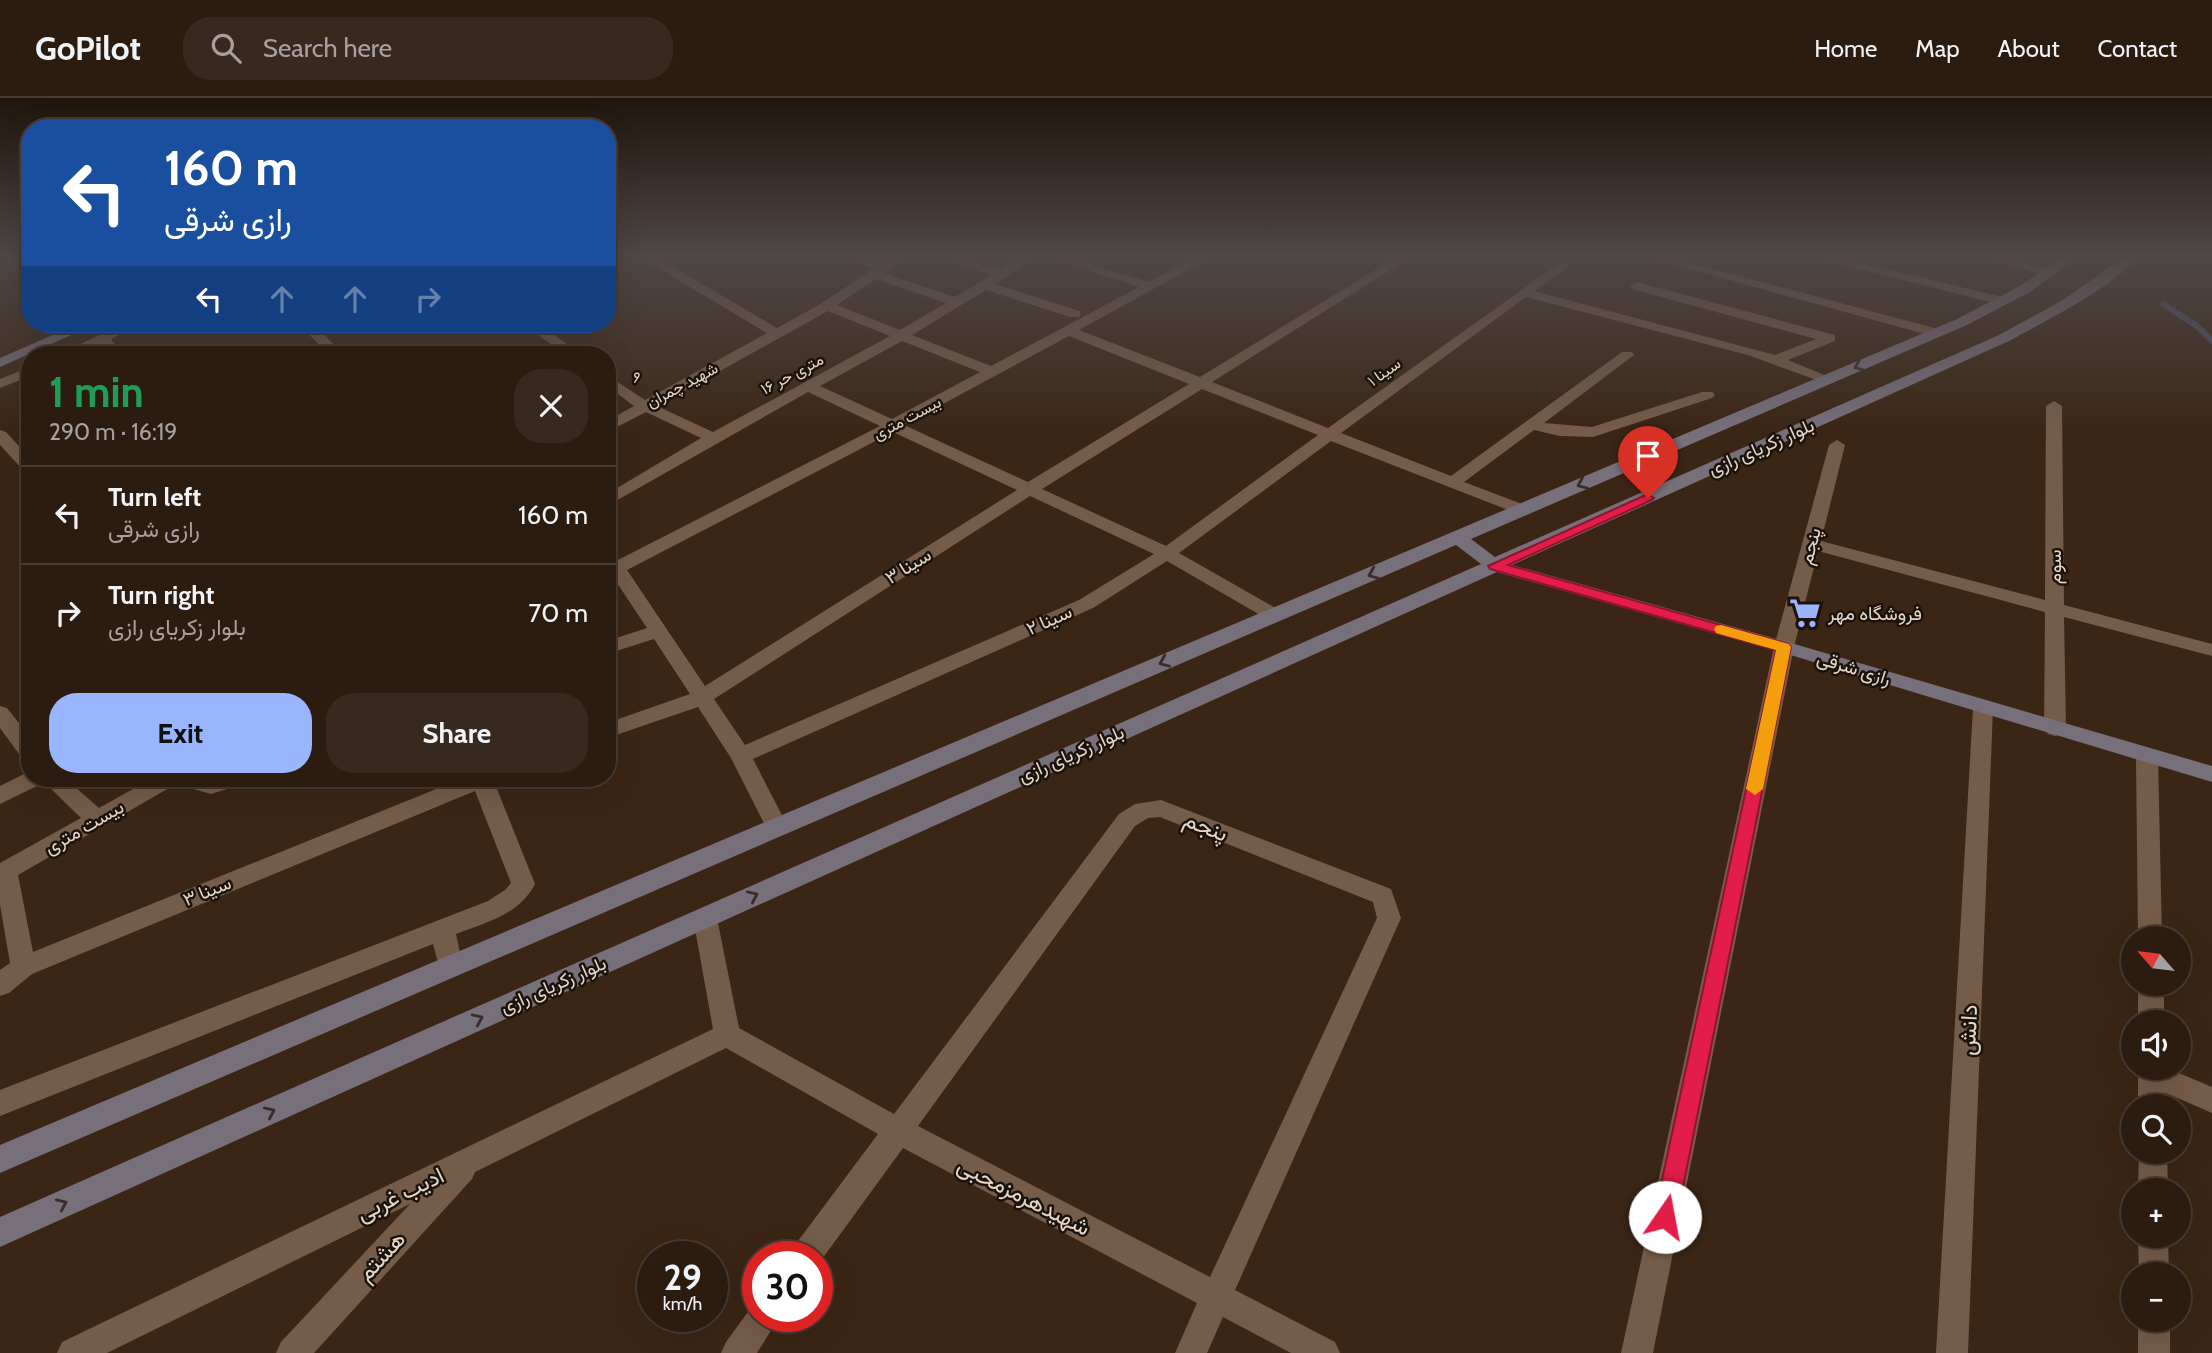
<!DOCTYPE html>
<html lang="en">
<head>
<meta charset="utf-8">
<style>
  body { margin:0; font-family:Cabin,Vazirmatn,sans-serif; background:#38291e; color:#f1f3f6; height:100vh; display:flex; flex-direction:column; font-size:26px; white-space:nowrap }
  * { box-sizing:border-box; margin:0 }
  p { font-size:23px; color:#a6a19f }
  .icon { flex:none; width:38px; height:38px; fill:none; stroke:currentColor; stroke-width:2; stroke-linecap:round; stroke-linejoin:round }
  .map { position:relative; flex:1; overflow:hidden }
  .sheet { position:absolute; left:21px; top:248px; width:595px; height:441px; display:flex; flex-direction:column; background:#2c1c10; border-radius:28px; box-shadow:0 7px 28px #0002,0 0 0 2px #483a30 }
  .sheet>* { flex:none }
  .guide { position:absolute; left:21px; top:21px; width:595px; height:214px; border-radius:28px; box-shadow:0 7px 28px #0002,0 0 0 2px #483a30; background:#1a4fa0; color:#fff; overflow:hidden }
  .needle { width:46px; rotate:298deg }
  .tools { position:absolute; left:2121px; top:828px; display:grid; gap:14px }
  .tools a { display:grid; place-items:center; width:70px; height:70px; border-radius:50%; background:#2c1c10; box-shadow:0 7px 28px #0002,0 0 0 2px #483a30; font-size:35px }
  .speed { position:absolute; left:637px; top:1143px; display:flex; gap:14px; font-size:35px; font-weight:700; text-align:center }
  .speed>* { display:grid; place-content:center; width:91px; height:91px; border-radius:50%; background:#2c1c10; box-shadow:0 7px 28px #0002,0 0 0 2px #483a30; line-height:1 }
  .speed small { font-size:18px; font-weight:400 }
  .speed .limit { border:10px solid #d22; background:#fff; color:#111 }
  .pin { position:absolute; display:grid; place-items:center; width:60px; height:60px; color:#fff; margin:-72px -30px; border-radius:50% 50% 50% 0; rotate:-45deg; box-shadow:0 0 7px #0007 }
  .pin .icon { rotate:45deg }
  .me { position:absolute; width:77px; margin:-38px; rotate:12deg; stroke-linejoin:round; filter:drop-shadow(0 0 5px #0008) }
  .turn { display:flex; align-items:center; gap:24px; height:147px; padding:0 28px; font-size:32px }
  .turn .icon { width:91px; height:91px; stroke-width:2.5 }
  .turn b { display:block; font-size:49px; line-height:60px }
  .lanes { display:flex; align-items:center; height:66px; padding:0 28px; background:#0003; justify-content:center; gap:35px; direction:ltr }
  .lanes .off { opacity:.35 }
  .round { display:grid; place-items:center; flex:none; width:74px; height:74px; border-radius:28px; background:#38291e }
  .summary { display:flex; align-items:center; justify-content:space-between; height:119px; padding:0 28px }
  h1 { font-size:42px; font-weight:800; line-height:52px; color:#1e9e55 }
  .button { display:flex; gap:14px; margin-top:auto; padding:14px 28px }
  .button a { flex:1; height:80px; border-radius:28px; background:#98b5fd; color:#111; font-size:28px; font-weight:800; line-height:80px; text-align:center }
  .button a+a { background:#38291e; color:#f1f3f6 }
  ul { padding:0; list-style:none }
  li { display:flex; align-items:center; gap:21px; height:98px; padding:0 28px; border-top:2px solid #483a30 }
  li div { flex:1 }
  li b { display:block; font-size:26px }
  li em { font-style:normal }
  header { display:flex; align-items:center; gap:42px; box-sizing:border-box; height:98px; padding:0 35px; background:#2c1c10; border-bottom:2px solid #483a30 }
  header strong { font-size:33px }
  nav { display:flex; gap:38px; margin-inline-start:auto; font-size:24px }
  .search { width:490px; height:63px; background:#38291e; display:flex; align-items:center; gap:18px; box-sizing:border-box; padding:0 24px; border-radius:28px; color:#a6a19f; font-size:26px }
  .map>svg:first-child { display:block }
  .lines { fill:none; stroke-linecap:round; stroke-linejoin:round }
  .stream { stroke:#494d6c; stroke-width:6 }
  .street { fill:#755c49; fill-rule:evenodd }
  .secondary { fill:#776f7a; fill-rule:evenodd }
  .oneway { stroke:#372e2c }
  .route { fill:#e11d48; stroke:#92132f; stroke-width:2 }
  .slow { fill:#f59e0b }
  .labels { text-anchor:middle; dominant-baseline:central; stroke-width:5; stroke-linejoin:round; paint-order:stroke }
  .far-street-label { font-size:16px; fill:#e4d6cb; stroke:#1b120a }
  .street-label { font-size:19px; fill:#e4d6cb; stroke:#1b120a }
  .poi-label { font-size:19px; fill:#e4d6cb; stroke:#1b120a; text-anchor:start }
  .near-street-label { font-size:23px; fill:#e4d6cb; stroke:#1b120a }
</style>
</head>
<body>
<header>
<strong>GoPilot</strong>
<div class="search"><svg class="icon" aria-label="search" viewBox="0 0 24 24"><circle cx="10" cy="10" r="6"/><path d="M15 15l6 6"/></svg>Search here</div>
<nav><a>Home</a><a>Map</a><a>About</a><a>Contact</a></nav>
</header>
<div class="map">
<svg width="2212" height="1255" viewBox="0 0 2212 1255">
  <rect width="100%" height="100%" fill="#3b2615"/>
  <g class="lines">
    <path class="stream" d="M2163,206L2197,228L2212,243"/>
    <path class="street" d="M640,159H656L777,230L822,205L874,170L845,159H865L883,165L891,159H906L884,175L955,199L992,177L937,159H959L1001,171L1020,159H1036L995,186L1080,213V219H1070L986,192L912,237L991,268L1139,189L1048,159H1069L1149,184L1195,159H1211L1079,232L1200,279L1396,159H1411L1212,284L1328,330L1562,163L1568,167L1567,170L1534,193L1775,257L1816,241L1632,191L1630,188L1637,184L1835,237V243L1788,262L1834,281L1827,285L1822,284L1748,257L1526,199L1341,335L1451,378L1622,254H1632L1634,257L1544,325L1592,329L1702,294H1712L1715,297L1712,300L1593,339L1560,338L1534,332L1464,384L1527,408L1530,412L1521,417L1331,343L1179,455L1281,513L1284,517L1281,521H1267L1167,463L1093,510L753,661L788,729L785,735L777,738L769,735L731,660L698,609L607,640V625L690,596L654,541L607,556V543L647,530L613,479L607,480V460L616,463L880,328L808,294L607,408V396L701,340L646,314L607,334V323L634,308L607,288V277L645,302L767,235ZM876,181L946,205L900,232L837,207ZM828,213L890,238L713,334L657,308ZM1069,238L1189,286L1028,384L904,327ZM902,243L980,274L892,321L820,288ZM1202,291L1318,337L1166,448L1042,391ZM893,334L1017,392L705,588L627,472ZM1030,398L1154,456L1079,502L745,647L714,601Z
      M1646,159H1668L1942,232L1944,235L1937,239L1932,238Z
      M1812,159H1836L2007,200L2009,203L2002,207Z
      M1982,159H2005L2057,175L2051,179Z
      M123,226H141L111,241L124,257H109L100,246L75,257H57Z
      M299,226H314L344,257H329Z
      M523,226H539L582,257H566Z
      M30,269V278L0,290V281Z
      M2054,303L2062,308L2064,507L2212,546V558L2064,519L2066,631L2062,636L2055,638L2048,636L2044,631L2045,514L1818,453L1794,549L1653,1255H1621L1774,549L1829,347L1837,342L1845,347L1821,443L2045,502L2046,308Z
      M0,332L6,334L30,360V375L24,373L0,347Z
      M1983,603L1990,605L1993,610L1968,1255H1936L1973,610L1976,605Z
      M0,608L7,610L30,639V663L22,660L0,630Z
      M2147,650L2155,653L2158,658L2162,840H2138L2136,658L2139,653Z
      M30,673V681H66L99,710L151,681H243L240,687L211,696L176,686L18,777L33,854L461,681H493L535,786C519,817 487,824 456,836L463,869L459,876L450,880L441,876L433,846L0,1018V992L488,803L505,792L511,785L475,693L32,876L9,895L0,898V872L10,865L0,807V765L81,720L42,682L39,687L0,706V688Z
      M1161,702L1391,791L1401,820L1235,1192L1335,1244L1340,1255H1291L1223,1219L1207,1255H1175L1197,1205L903,1050L817,1168V1158H791L795,1147L878,1036L726,950L475,1074L472,1081L314,1255H276L281,1244L410,1106L107,1255H57L62,1244L713,931L693,820L696,813L705,810L714,813L717,820L739,930L894,1016L1119,716L1135,706ZM1160,719L1373,804L1377,820L1210,1179L918,1028L1135,728L1148,720Z
      M2138,886H2164V924H2138Z
      M2138,970H2167L2212,989V1015L2166,995V1008H2138Z
      M2139,1054H2167L2168,1092H2138Z
      M2138,1138H2168L2169,1176H2139Z
      M758,1205V1218H780L757,1255H721L726,1244L753,1207Z
      M2138,1222H2170V1255H2138Z"/>
    <path class="secondary" d="M2063,159H2078L2030,194L1967,227L1471,441L1495,459L1999,237L2063,202L2124,159H2137C2113,190 2045,223 2009,243L1512,467L1791,545L2212,668V684L1777,553L1497,474L0,1149V1119L1481,466L1456,447L0,1075V1047L1957,221L2020,188Z
      M78,226H96L0,269V260Z"/>
  </g>
  <defs><path id="oneway-chevron" d="M-2-3.5L2.5 0L-2 3.5" fill="none" stroke-width="1.6" stroke-linecap="round" stroke-linejoin="round" transform="scale(1.75)"/></defs>
  <g class="oneway">
    <use href="#oneway-chevron" transform="translate(1859 268) rotate(157)"/>
    <use href="#oneway-chevron" transform="translate(1582 386) rotate(157)"/>
    <use href="#oneway-chevron" transform="translate(1373 476) rotate(157)"/>
    <use href="#oneway-chevron" transform="translate(1164 564) rotate(157)"/>
    <use href="#oneway-chevron" transform="translate(753 798) rotate(-24)"/>
    <use href="#oneway-chevron" transform="translate(478 921) rotate(-24)"/>
    <use href="#oneway-chevron" transform="translate(270 1014) rotate(-24)"/>
    <use href="#oneway-chevron" transform="translate(62 1106) rotate(-24)"/>
  </g>
  <linearGradient id="sky" x2="0" y2="1"><stop stop-color="#20150c"/><stop offset="0.47" stop-color="#4f4746"/><stop offset="1" stop-color="#4f4746" stop-opacity="0"/></linearGradient>
  <rect width="2212" height="335" fill="url(#sky)"/>
  <path class="route" d="M1648,396L1654,400L1652,402L1508,467L1789,546L1791,549L1677,1119L1673,1127L1665,1130L1657,1127L1654,1119L1776,552L1490,471L1488,468Z"/>
  <path class="slow" d="M1721,527L1789,546L1791,549L1763,691L1755,697L1746,691L1776,552L1716,535L1714,531L1716,528Z"/>
  <defs>
    <symbol id="supermarket-bare" viewBox="-9 -9 18 18"><path d="M-6-5.5h2.5l.6 2H6L4.5 2H-2.5L-4.4-4H-6ZM-1.5 3.2a1.3 1.3 0 1 0 .1 0ZM3 3.2a1.3 1.3 0 1 0 .1 0Z" fill="#98b5fd" stroke="#1b120a" stroke-width="2.5" paint-order="stroke"/></symbol>
  </defs>
  <g fill-rule="evenodd">
    <use href="#supermarket-bare" x="1783" y="493" width="44" height="44"/>
  </g>
  <g class="labels">
    <g class="far-street-label">
      <text transform="translate(1384 274) rotate(-36)">۱ سینا</text>
      <text transform="translate(792 276) rotate(-28)">۱۶ متری حر</text>
      <text transform="translate(636 279) rotate(36)">۹</text>
      <text transform="translate(682 287) rotate(-28)">شهید چمران</text>
      <text transform="translate(907 320) rotate(-28)">بیست متری</text>
    </g>
    <g class="street-label">
      <text transform="translate(1761 349) rotate(-24)">بلوار زکریای رازی</text>
      <text transform="translate(1810 448) rotate(-75)">پنجم</text>
      <text transform="translate(908 468) rotate(-32)">سینا ۳</text>
      <text transform="translate(2054 469) rotate(-90)">سوم</text>
      <text transform="translate(1049 522) rotate(-24)">سینا ۲</text>
      <text transform="translate(1854 570) rotate(17)">رازی شرقی</text>
      <text transform="translate(1071 656) rotate(-24)">بلوار زکریای رازی</text>
      <text transform="translate(84 729) rotate(-30)">بیست متری</text>
      <text transform="translate(207 793) rotate(-22)">سینا ۳</text>
      <text transform="translate(553 887) rotate(-24)">بلوار زکریای رازی</text>
    </g>
    <g class="poi-label">
      <text x="1828" y="515">فروشگاه مهر</text>
    </g>
    <g class="near-street-label">
      <text transform="translate(1206 728) rotate(22)">پنجم</text>
      <text transform="translate(1968 932) rotate(-87)">دانش</text>
      <text transform="translate(400 1096) rotate(-26)">ادیب غربی</text>
      <text transform="translate(1024 1098) rotate(27)">شهیدهرمزمحبی</text>
      <text transform="translate(381 1158) rotate(-47)">هشتم</text>
    </g>
  </g>
</svg>
<div class="tools">
<a><svg class="needle" viewBox="-14 -14 28 28"><path d="M0-13l5 13h-10z" fill="#e53935"/><path d="M0 13l5-13h-10z" fill="#a6a19f"/></svg></a>
<a><svg class="icon" aria-label="sound" viewBox="0 0 24 24"><path d="M4 9h4l5-4v14l-5-4H4zM17 9q2 3 0 6"/></svg></a>
<a><svg class="icon" aria-label="search" viewBox="0 0 24 24"><circle cx="10" cy="10" r="6"/><path d="M15 15l6 6"/></svg></a>
<a>+</a>
<a>−</a>
</div>
<div class="speed"><div>29<small>km/h</small></div><div class="limit">30</div></div>
<div class="pin" style="left:1648px;top:400px;background:#d93025"><svg class="icon" aria-label="arrive" viewBox="0 0 24 24"><path d="M6 21V4h12l-3 4 3 4H6"/></svg></div>
<svg class="me" style="left:1665px;top:1119px" viewBox="-20 -20 40 40"><circle r="19" fill="#fff"/><path d="M0-13L10 11 0 6-10 11z" fill="#e11d48"/></svg>
<div class="guide">
<div class="turn"><svg class="icon" aria-label="left" viewBox="0 0 24 24"><path d="M17 20v-9H6M10 6l-5 5 5 5"/></svg><div><b>160 m</b>رازی شرقی</div></div>
<div class="lanes"><svg class="icon" aria-label="left" viewBox="0 0 24 24"><path d="M17 20v-9H6M10 6l-5 5 5 5"/></svg><svg class="icon off" aria-label="ahead" viewBox="0 0 24 24"><path d="M12 20V5M6 11l6-6 6 6"/></svg><svg class="icon off" aria-label="ahead" viewBox="0 0 24 24"><path d="M12 20V5M6 11l6-6 6 6"/></svg><svg class="icon off" aria-label="right" viewBox="0 0 24 24"><path d="M7 20v-9h11M14 6l5 5-5 5"/></svg></div>
</div>
<section class="sheet">
<div class="summary"><div><h1>1 min</h1><p>290 m · 16:19</p></div><a class="round"><svg class="icon" aria-label="close" viewBox="0 0 24 24"><path d="M6 6l12 12M18 6L6 18"/></svg></a></div>
<ul>
<li><svg class="icon" aria-label="left" viewBox="0 0 24 24"><path d="M17 20v-9H6M10 6l-5 5 5 5"/></svg><div><b>Turn left</b><p>رازی شرقی</p></div><em>160 m</em></li>
<li><svg class="icon" aria-label="right" viewBox="0 0 24 24"><path d="M7 20v-9h11M14 6l5 5-5 5"/></svg><div><b>Turn right</b><p>بلوار زکریای رازی</p></div><em>70 m</em></li>
</ul>
<div class="button"><a>Exit</a><a>Share</a></div>
</section>
</div>
</body>
</html>
